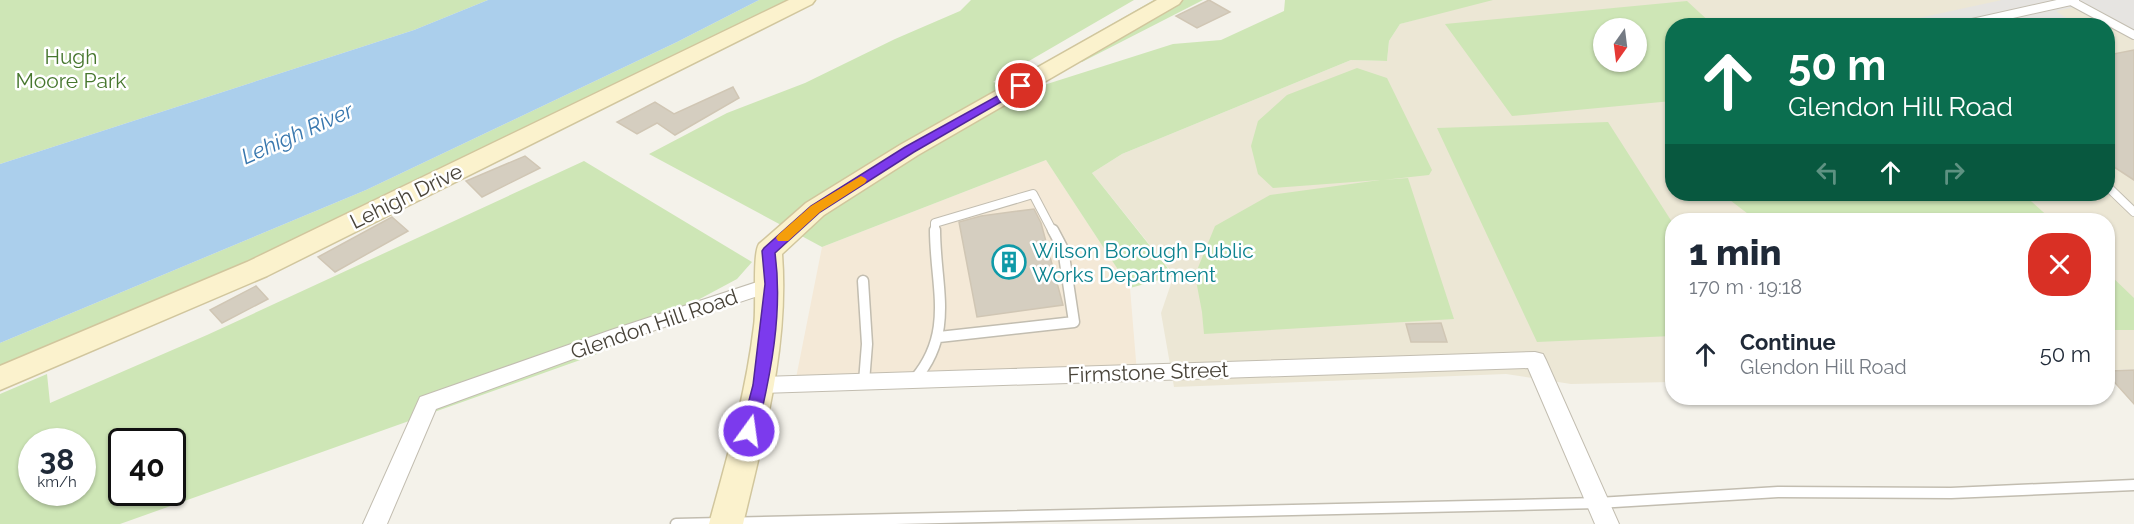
<!DOCTYPE html>
<html lang="en">
<head>
<meta charset="utf-8">
<style>
  body { margin:0; font-family:Raleway,sans-serif; background:#f2f2f3; color:#1f2937; height:100vh; display:flex; flex-direction:column; font-size:22px; white-space:nowrap }
  * { box-sizing:border-box; margin:0 }
  p { font-size:20px; color:#747a83 }
  .icon { flex:none; width:33px; height:33px; fill:none; stroke:currentColor; stroke-width:2; stroke-linecap:round; stroke-linejoin:round }
  .map { position:relative; flex:1; overflow:hidden }
  .panel { position:absolute; left:1665px; top:213px; width:450px; height:192px; display:flex; flex-direction:column; background:#fff; border-radius:24px; box-shadow:0 2px 4px #0004 }
  .panel>* { flex:none }
  .banner { position:absolute; left:1665px; top:18px; width:450px; height:183px; border-radius:24px; box-shadow:0 2px 4px #0004; background:#0b6e4f; color:#fff; overflow:hidden }
  .needle { width:39px; rotate:194deg }
  .buttons { position:absolute; left:1593px; top:18px; display:grid; gap:12px }
  .buttons a { display:grid; place-items:center; width:54px; height:54px; border-radius:50%; background:#fff; box-shadow:0 2px 4px #0004; font-size:30px }
  .speed { position:absolute; left:18px; top:428px; display:flex; gap:12px; font-size:30px; font-weight:700; text-align:center }
  .speed>* { display:grid; place-content:center; width:78px; height:78px; border-radius:50%; background:#fff; box-shadow:0 2px 4px #0004; line-height:1 }
  .speed small { font-size:15px; font-weight:400 }
  .speed .limit { border:3px solid #111; border-radius:9px; background:#fff; color:#111 }
  .pin { position:absolute; display:grid; place-items:center; width:51px; height:51px; color:#fff; margin:-26px; border:3px solid #fff; border-radius:50%; box-shadow:0 2px 6px #0007 }
  .me { position:absolute; width:66px; margin:-33px; rotate:14deg; stroke-linejoin:round; filter:drop-shadow(0 0 4px #0008) }
  .turn { display:flex; align-items:center; gap:21px; height:126px; padding:0 24px; font-size:27px }
  .turn .icon { width:78px; height:78px; stroke-width:2.5 }
  .turn b { display:block; font-size:42px; line-height:51px }
  .lanes { display:flex; align-items:center; height:57px; padding:0 24px; background:#0003; justify-content:center; gap:30px; direction:ltr }
  .lanes .off { opacity:.35 }
  .round { display:grid; place-items:center; flex:none; width:63px; height:63px; border-radius:24px; background:#f2f2f3 }
  .head { display:flex; align-items:center; justify-content:space-between; height:102px; padding:0 24px }
  h1 { font-size:36px; font-weight:800; line-height:45px }
  ul { padding:0; list-style:none }
  li { display:flex; align-items:center; gap:18px; height:78px; padding:0 24px }
  li div { flex:1 }
  li b { display:block; font-size:22px }
  li em { font-style:normal }
  .map>svg:first-child { display:block }
  .commercial { fill:#f4e9d7 }
  .education { fill:#ece7d5; fill-rule:evenodd }
  .green { fill:#cee6b6; fill-rule:evenodd }
  .parking { fill:#e6e4e1 }
  .water { fill:#abcfec }
  .building { fill:#d5cec0; stroke:#d0c6b4; stroke-width:1.5 }
  .lines { fill:none; stroke-linecap:round; stroke-linejoin:round }
  .lane-far1-casing { stroke:#c2bdb0; stroke-width:10 }
  .lane-casing { stroke:#c2bdb0; stroke-width:13 }
  .street-casing { stroke:#c2bdb0; stroke-width:2 }
  .secondary-casing { stroke:#d1c69d; stroke-width:3 }
  .lane-far1 { stroke:#fff; stroke-width:8 }
  .lane { stroke:#fff; stroke-width:10 }
  .street { fill:#fff; fill-rule:evenodd }
  .secondary { fill:#fbf2cd; fill-rule:evenodd }
  .route { fill:#7c3aed; stroke:#51269a; stroke-width:1.5 }
  .slow { fill:#f59e0b }
  .labels { text-anchor:middle; dominant-baseline:central; stroke-width:5; stroke-linejoin:round; paint-order:stroke }
  .park-label { font-size:21px; fill:#47772f; stroke:#fff }
  .street-label { font-size:21px; fill:#484339; stroke:#fff }
  .culture-label { font-size:21px; fill:#0d838f; stroke:#fff; text-anchor:start }
  .water-label { font-size:22px; font-style:italic; fill:#3877ae; stroke:#fff }
</style>
</head>
<body>
<div class="map">
<svg width="2134" height="524" viewBox="0 0 2134 524">
  <rect width="100%" height="100%" fill="#f4f2ea"/>
  <path class="commercial" d="M1046,160L1130,288L1137,373L795,383L822,247Z"/>
  <path class="education" d="M1485,0H2134V369L2108,370V220H1672V382L1571,384L1506,374L1174,387L1161,313L1174,275L1092,173L1122,154L1351,60L1387,61L1389,41L1400,24ZM1672,26H2108V194H1672ZM1604,28H1636V62H1604Z"/>
  <path class="green" d="M0,0H488L414,30L0,164Z
    M759,0H805L0,379V343L366,190L677,42Z
    M971,0H1134L993,82L1025,91L1173,44L1221,40L1284,11L1285,0H1493L1400,24L1389,41L1387,61L1351,60L1122,154L1092,173L1174,276L1130,288L1046,160L822,247L649,154L727,113L805,83L895,39L960,11Z
    M1154,0H1203L1082,62L1063,52Z
    M1687,1L1713,25L1672,26V101L1512,116L1445,24ZM1636,28V62H1604V28Z
    M1357,68L1387,78L1432,170L1429,175L1383,180L1408,178L1454,319L1204,334L1202,312L1195,275L1215,226L1270,195L1380,180L1273,188L1258,174L1251,146L1258,121L1287,95Z
    M1608,122L1672,222V336L1537,342L1437,128Z
    M584,161L752,262L737,279L597,354L120,524H0V394L47,374L50,403L207,335ZM32,441H82V492H32ZM122,441H172V492H122Z
    M1722,194H2023L2052,220H1756Z
    M2108,273L2134,298V330H2108Z"/>
  <path class="parking" d="M2002,0H2134V40L2075,7L2056,11L2068,19L2038,25H1924L1914,19Z"/>
  <path class="water" d="M488,0H759L677,42L366,190L0,343V164L414,30Z"/>
  <path class="building" d="M1209,0L1230,12L1197,28L1176,16Z
    M2134,50V180L2108,163V55Z
    M733,87L739,98L675,135L657,123L637,134L617,122L655,102L674,114Z
    M525,156L540,168L482,197L466,181Z
    M1034,209L1041,223L1063,305L977,317L959,222L981,216Z
    M392,217L408,231L335,272L318,257Z
    M256,286L268,299L222,323L210,310Z
    M1441,323L1447,342H1411L1406,324Z
    M2134,370V404L2108,375V371Z"/>
  <g class="lines">
    <defs>
      <path id="lane-far1" d="M2071,1L2134,35
        M1959,26L2075,0
        M2108,187L2134,212
        M935,232V223L1033,194L1053,232"/>
      <path id="lane" d="M863,281L867,344L864,382
        M939,337L1074,322L1063,249L1053,230
        M915,379C955,332 935,286 935,230
        M676,524L1598,503L1778,492L1951,493L2134,485"/>
      <path id="street" d="M772,277L779,279L782,284L779,289L625,340L436,409L387,524H363L420,397L611,330Z
        M1535,352L1543,354L1546,360L1619,524H1595L1528,368L760,393L752,391L749,385L752,379L760,377Z"/>
      <path id="secondary" d="M789,0H815L812,4L267,276L0,390V366L247,262Z
        M1157,0H1182L1179,4L918,155L824,215L782,254C789,347 764,434 743,524H709C727,458 746,394 754,326C757,308 752,255 759,244L806,203L900,145Z"/>
    </defs>
    <use href="#lane-far1" class="lane-far1-casing"/>
    <use href="#lane" class="lane-casing"/>
    <use href="#street" class="street-casing"/>
    <use href="#secondary" class="secondary-casing"/>
    <use href="#lane-far1" class="lane-far1"/>
    <use href="#lane" class="lane"/>
    <use href="#street" class="street"/>
    <use href="#secondary" class="secondary"/>
  </g>
  <path class="route" d="M1021,83L1026,86L1025,88L914,152L820,212L775,253C783,312 771,374 757,431L755,435L749,437L744,435L741,431L753,385L765,284L762,251L764,248L811,206L905,147Z"/>
  <path class="slow" d="M861,176L865,178L867,180L865,183L820,212L788,241H778L776,238L778,235L811,206Z"/>
  <defs>
    <symbol id="building-ring" viewBox="-11 -11 22 22"><circle r="9.5" fill="#fff" stroke="#0f9aa8" stroke-width="1.5"/><path d="M-4-6H4V6H1V3H-1V6H-4ZM-2.5-4.3h1.7v1.8h-1.7ZM.8-4.3h1.7v1.8H.8ZM-2.5-1h1.7V.8h-1.7ZM.8-1h1.7V.8H.8Z" fill="#0f9aa8"/></symbol>
  </defs>
  <g fill-rule="evenodd">
    <use href="#building-ring" x="990" y="243" width="38" height="38"/>
  </g>
  <g class="labels">
    <g class="park-label">
      <text x="71" y="56">Hugh<tspan x="71" dy="24">Moore Park</tspan></text>
    </g>
    <g class="street-label">
      <text transform="translate(406 196) rotate(-26)">Lehigh Drive</text>
      <text transform="translate(654 324) rotate(-19)">Glendon Hill Road</text>
      <text transform="translate(1148 372) rotate(-2)">Firmstone Street</text>
    </g>
    <g class="culture-label">
      <text x="1032" y="250">Wilson Borough Public<tspan x="1032" dy="24">Works Department</tspan></text>
    </g>
    <g class="water-label">
      <text transform="translate(297 133) rotate(-24)">Lehigh River</text>
    </g>
  </g>
</svg>
<div class="buttons">
<a><svg class="needle" viewBox="-14 -14 28 28"><path d="M0-13l5 13h-10z" fill="#e53935"/><path d="M0 13l5-13h-10z" fill="#747a83"/></svg></a>
</div>
<div class="speed"><div>38<small>km/h</small></div><div class="limit">40</div></div>
<div class="pin" style="left:1021px;top:86px;background:#d93025"><svg class="icon" aria-label="arrive" viewBox="0 0 24 24"><path d="M6 21V4h12l-3 4 3 4H6"/></svg></div>
<svg class="me" style="left:749px;top:431px" viewBox="-20 -20 40 40"><circle r="17" fill="#7c3aed" stroke="#fff" stroke-width="3"/><path d="M0-11L8 9 0 5-8 9z" fill="#fff"/></svg>
<div class="banner">
<div class="turn"><svg class="icon" aria-label="ahead" viewBox="0 0 24 24"><path d="M12 20V5M6 11l6-6 6 6"/></svg><div><b>50 m</b>Glendon Hill Road</div></div>
<div class="lanes"><svg class="icon off" aria-label="left" viewBox="0 0 24 24"><path d="M17 20v-9H6M10 6l-5 5 5 5"/></svg><svg class="icon" aria-label="ahead" viewBox="0 0 24 24"><path d="M12 20V5M6 11l6-6 6 6"/></svg><svg class="icon off" aria-label="right" viewBox="0 0 24 24"><path d="M7 20v-9h11M14 6l5 5-5 5"/></svg></div>
</div>
<section class="panel">
<div class="head"><div><h1>1 min</h1><p>170 m · 19:18</p></div><a class="round" style="background:#d93025;color:#fff"><svg class="icon" aria-label="close" viewBox="0 0 24 24"><path d="M6 6l12 12M18 6L6 18"/></svg></a></div>
<ul>
<li><svg class="icon" aria-label="ahead" viewBox="0 0 24 24"><path d="M12 20V5M6 11l6-6 6 6"/></svg><div><b>Continue</b><p>Glendon Hill Road</p></div><em>50 m</em></li>
</ul>
</section>
</div>
</body>
</html>
